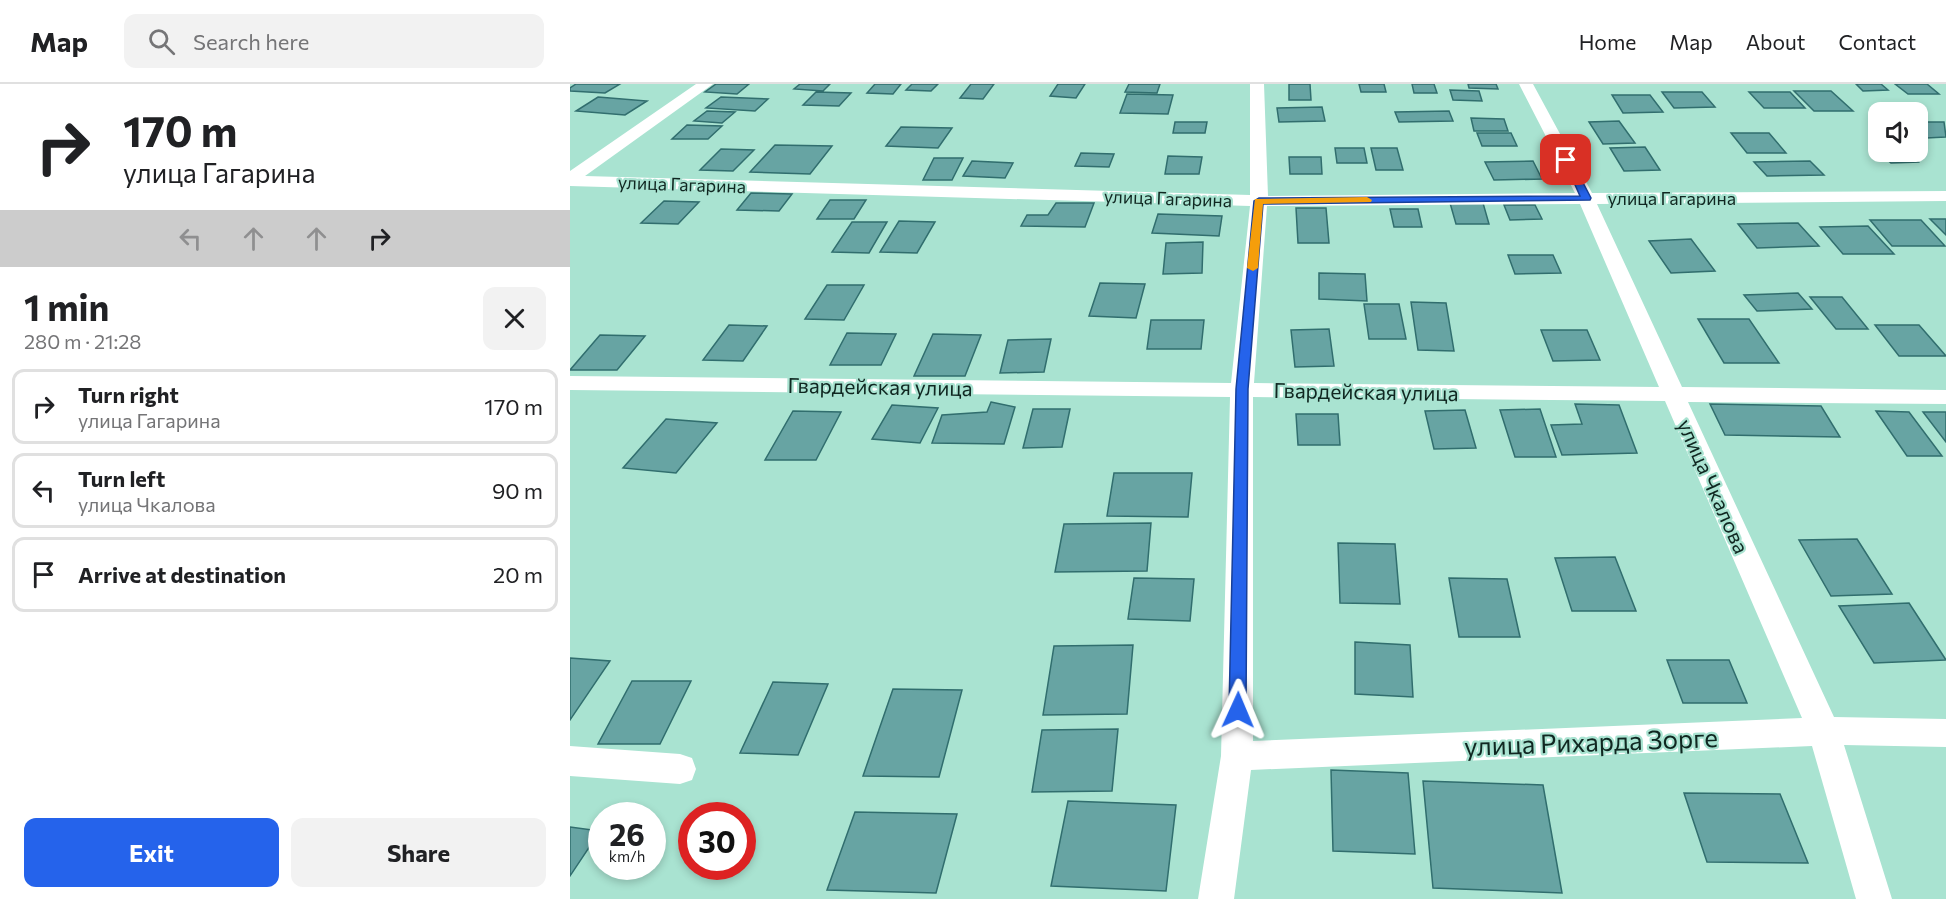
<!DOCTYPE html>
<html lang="en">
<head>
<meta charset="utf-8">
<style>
  body { margin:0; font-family:Commissioner,sans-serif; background:#f2f2f2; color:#202124; height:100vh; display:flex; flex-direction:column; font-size:22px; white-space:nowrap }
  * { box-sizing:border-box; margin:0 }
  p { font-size:20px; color:#757577 }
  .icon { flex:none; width:33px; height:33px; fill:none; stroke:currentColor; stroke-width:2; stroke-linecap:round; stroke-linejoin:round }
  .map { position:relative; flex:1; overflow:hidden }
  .sheet { display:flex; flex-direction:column; background:#fff; width:570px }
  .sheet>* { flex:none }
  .top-card { background:#fff; color:#202124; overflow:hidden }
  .fabs { position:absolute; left:1298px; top:18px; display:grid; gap:12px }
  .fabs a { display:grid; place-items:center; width:60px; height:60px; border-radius:12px; background:#fff; box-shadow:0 3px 9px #0003; font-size:30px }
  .speed { position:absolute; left:18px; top:718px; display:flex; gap:12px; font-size:30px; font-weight:700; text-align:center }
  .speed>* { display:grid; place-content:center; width:78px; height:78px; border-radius:50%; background:#fff; box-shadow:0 3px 9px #0003; line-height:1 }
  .speed small { font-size:15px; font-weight:400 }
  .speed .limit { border:9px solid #d22; background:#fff; color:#111 }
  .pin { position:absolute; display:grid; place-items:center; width:51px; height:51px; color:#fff; margin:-26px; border-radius:12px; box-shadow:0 3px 9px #0006 }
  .me { position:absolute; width:66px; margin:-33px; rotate:1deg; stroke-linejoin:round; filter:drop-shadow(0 0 4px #0008) }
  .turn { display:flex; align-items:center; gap:21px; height:126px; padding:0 24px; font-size:27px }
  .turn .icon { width:78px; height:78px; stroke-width:2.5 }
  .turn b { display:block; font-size:42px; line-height:51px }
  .lanes { display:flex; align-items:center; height:57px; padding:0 24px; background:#0003; justify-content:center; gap:30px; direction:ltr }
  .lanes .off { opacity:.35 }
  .round { display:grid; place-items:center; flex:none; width:63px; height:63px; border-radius:12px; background:#f2f2f2 }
  .summary { display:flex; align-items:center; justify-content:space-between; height:102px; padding:0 24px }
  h1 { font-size:36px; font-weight:700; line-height:45px }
  .action { display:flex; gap:12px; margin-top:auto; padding:12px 24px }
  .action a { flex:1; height:69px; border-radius:12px; background:#2563eb; color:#fff; font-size:24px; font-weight:700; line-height:69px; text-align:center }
  .action a+a { background:#f2f2f2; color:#202124 }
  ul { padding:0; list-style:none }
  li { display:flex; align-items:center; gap:18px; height:75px; margin:0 12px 9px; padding:0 12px; border:3px solid #e0e0e0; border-radius:12px }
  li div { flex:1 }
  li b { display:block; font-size:22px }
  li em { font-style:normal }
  header { display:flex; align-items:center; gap:36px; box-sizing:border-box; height:84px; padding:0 30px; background:#fff; border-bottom:2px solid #e0e0e0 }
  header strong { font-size:28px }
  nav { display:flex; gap:33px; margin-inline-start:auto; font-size:21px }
  .search { width:420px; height:54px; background:#f2f2f2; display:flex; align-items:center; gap:15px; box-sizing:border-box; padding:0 21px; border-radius:12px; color:#757577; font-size:22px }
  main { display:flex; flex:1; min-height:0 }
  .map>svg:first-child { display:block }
  .building { fill:#67a4a3; stroke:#316e6e; stroke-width:1.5 }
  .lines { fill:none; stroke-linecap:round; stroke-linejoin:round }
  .street { fill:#fff; fill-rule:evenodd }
  .route { fill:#2563eb; stroke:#184099; stroke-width:1.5 }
  .slow { fill:#f59e0b }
  .labels { text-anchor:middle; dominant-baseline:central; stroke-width:4.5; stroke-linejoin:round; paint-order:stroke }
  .far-street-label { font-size:18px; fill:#102721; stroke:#a9e3d1 }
  .street-label { font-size:21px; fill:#102721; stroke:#a9e3d1 }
  .near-street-label { font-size:26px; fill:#102721; stroke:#a9e3d1 }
</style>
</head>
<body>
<header>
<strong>Map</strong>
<div class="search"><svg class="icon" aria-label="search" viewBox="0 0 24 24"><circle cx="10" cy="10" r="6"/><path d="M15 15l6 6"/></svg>Search here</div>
<nav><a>Home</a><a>Map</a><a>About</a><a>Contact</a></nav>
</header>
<main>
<section class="sheet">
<div class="top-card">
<div class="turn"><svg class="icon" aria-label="right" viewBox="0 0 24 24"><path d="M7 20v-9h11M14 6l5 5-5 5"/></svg><div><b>170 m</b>улица Гагарина</div></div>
<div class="lanes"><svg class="icon off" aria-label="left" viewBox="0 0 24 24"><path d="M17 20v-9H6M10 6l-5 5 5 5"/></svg><svg class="icon off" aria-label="ahead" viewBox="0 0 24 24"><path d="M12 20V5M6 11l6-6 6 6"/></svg><svg class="icon off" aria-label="ahead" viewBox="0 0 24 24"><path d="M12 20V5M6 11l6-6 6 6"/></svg><svg class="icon" aria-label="right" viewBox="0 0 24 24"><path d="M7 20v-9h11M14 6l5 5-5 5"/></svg></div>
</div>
<div class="summary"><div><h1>1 min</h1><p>280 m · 21:28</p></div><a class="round"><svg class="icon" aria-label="close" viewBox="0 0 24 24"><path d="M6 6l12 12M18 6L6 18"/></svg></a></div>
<ul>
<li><svg class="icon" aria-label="right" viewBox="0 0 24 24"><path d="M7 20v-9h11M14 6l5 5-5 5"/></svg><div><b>Turn right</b><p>улица Гагарина</p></div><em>170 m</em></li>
<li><svg class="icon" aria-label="left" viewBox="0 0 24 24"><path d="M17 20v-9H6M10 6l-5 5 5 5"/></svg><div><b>Turn left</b><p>улица Чкалова</p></div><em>90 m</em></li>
<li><svg class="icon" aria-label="arrive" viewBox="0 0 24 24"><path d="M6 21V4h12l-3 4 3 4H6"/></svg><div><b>Arrive at destination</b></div><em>20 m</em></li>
</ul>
<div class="action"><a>Exit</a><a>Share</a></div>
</section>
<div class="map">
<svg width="1376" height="815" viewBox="0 0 1376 815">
  <rect width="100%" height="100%" fill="#a9e3d1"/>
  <path class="building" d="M6,0H50L35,9L0,7V4Z
    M146,0H179L167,10L135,8Z
    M230,0H260L253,7L224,5Z
    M305,0H331L323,10L297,9Z
    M342,0H368L361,7L336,6Z
    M401,0H424L413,15L390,14Z
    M488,0H515L506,14L480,12Z
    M559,0H590L587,9L555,8Z
    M719,0H740L741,16H719Z
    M789,0H814L816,8H791Z
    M842,0H864L867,9H844Z
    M898,0H926L928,5L899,4Z
    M1286,0H1311L1318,6L1293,7Z
    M1325,0H1357L1369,10H1338Z
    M880,6L909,7L912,17L883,16Z
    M1224,7H1261L1283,27H1244Z
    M246,8L281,9L269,22L233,21Z
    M1092,8H1132L1145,23L1104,24Z
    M1179,8H1220L1235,24H1194Z
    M557,10L603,11L598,30L550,29Z
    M1042,11H1080L1093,28L1053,29Z
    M28,13L77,17L55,31L6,27Z
    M151,13L198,15L185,27L136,24Z
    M752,23L755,37L709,38L707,24Z
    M137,27L165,28L152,39L124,37Z
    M879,27L883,37L829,38L825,28Z
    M901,34L934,35L938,47H904Z
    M1049,37L1065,59L1033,60L1019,38Z
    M605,38H637L635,49H603Z
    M1347,38H1374L1376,53L1356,54L1347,46Z
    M117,41L152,42L138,55H102Z
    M331,43L382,44L368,64L316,62Z
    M907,49H941L947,62H912Z
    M1161,49H1199L1216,69H1177Z
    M205,61L262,62L240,90L180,88Z
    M1075,63L1090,86L1054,87L1040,64Z
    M765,64H794L797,79H767Z
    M801,64H827L833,86H806Z
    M151,65L184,66L163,87L130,86Z
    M1308,68H1335L1348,78L1321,79Z
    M511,69L544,70L539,83L505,82Z
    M598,72L632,73L629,90H595Z
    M719,73H751L752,90H720Z
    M364,74H393L382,96H353Z
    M402,77L443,79L435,94L393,92Z
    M963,77L972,95L924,96L915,78Z
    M1240,77L1254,91L1197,92L1184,78Z
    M181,109L222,110L209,127L167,126Z
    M260,116H296L284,135H247Z
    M94,117L129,118L108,140L71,139Z
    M486,119H524L515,143L451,142L457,131H478Z
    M880,119H913L919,140H886Z
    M934,121H965L972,135L940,136Z
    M726,124H756L759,159H728Z
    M820,125H848L852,143H824Z
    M588,130L652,132L649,152L582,149Z
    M1360,135H1376V151Z
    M1300,136H1351L1375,162H1322Z
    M329,137L365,138L347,169L310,168Z
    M282,138H317L299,169L262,168Z
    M1228,139L1249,162L1187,164L1168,140Z
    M1298,142L1324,170H1273L1250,143Z
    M1121,155L1145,187L1101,189L1079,157Z
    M633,158L632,189L593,190L596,159Z
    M938,171H983L991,189L945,190Z
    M749,189L795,190L797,217L749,215Z
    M530,199L575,200L566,234L519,232Z
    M257,201H294L274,236L235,235Z
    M1228,209L1242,225L1187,227L1174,211Z
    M1240,213H1272L1298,245H1266Z
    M841,218L876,219L884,267L848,266Z
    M794,220H829L836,255H799Z
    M1128,235H1179L1209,279H1154Z
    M581,236H634L631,265H577Z
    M159,241L197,242L173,277L133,276Z
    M1305,241H1349L1376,272H1329Z
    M759,245L764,282L725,283L721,246Z
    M971,246H1017L1030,276L983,277Z
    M277,249L326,250L311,281H260Z
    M363,250L411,251L395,292H344Z
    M30,251L75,252L47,286H0Z
    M481,255L474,288L430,289L438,256Z
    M421,318L445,323L434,360L362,359L372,331L417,328Z
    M1005,320L1049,321L1067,369L992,371L981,341L1012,340Z
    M1140,320L1251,322L1270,353L1155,351Z
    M322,321L368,324L350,359L302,355Z
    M463,325H500L492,363L453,364Z
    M970,325L986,373H945L930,326Z
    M895,326L906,364L864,365L855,327Z
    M223,327L271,328L246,376H195Z
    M1306,327L1339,328L1372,372H1337Z
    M1353,328H1376V358Z
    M726,330H768L770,361H728Z
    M96,335L147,339L106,389L53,384Z
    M544,389H622L618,433L537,432Z
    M581,439L577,487L485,488L494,440Z
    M1287,455L1322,510L1261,512L1229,456Z
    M768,459L825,460L830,520L770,519Z
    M1045,473L1066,527H1002L985,474Z
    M564,494L624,495L620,537L558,535Z
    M879,494L937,495L950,553H889Z
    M1339,519L1376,576L1304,579L1269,522Z
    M785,558L840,561L843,613L785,610Z
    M563,561L557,630L473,631L484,562Z
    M0,574L40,577L0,636Z
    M1097,576H1159L1177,619H1113Z
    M62,597H121L90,660H28Z
    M203,598L258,600L228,671L170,669Z
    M323,605L392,606L369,693L293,692Z
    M548,645L542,707L462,708L472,646Z
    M761,686L838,689L845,770L763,767Z
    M853,697L973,701L992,809L863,804Z
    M1114,709L1210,710L1238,779L1137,778Z
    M498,717L606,721L596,807L481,802Z
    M285,728L387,730L366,809L257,806Z
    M0,743L30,747L0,792Z"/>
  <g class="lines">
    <path class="street" d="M126,0H143L15,92L680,111V0H694L698,112L1005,109L949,0H963L1022,109L1376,107V117L1027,120L1112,303L1376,306V320L1118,318L1264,633L1376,635V663L1274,661L1322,815H1286L1242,662L681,686L664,815H628L651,672L660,313L0,306V292L661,299L680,122L0,102V87ZM1010,120L1089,303L684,299L697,122ZM683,313L1095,317L1232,634L683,657Z
      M0,662L110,670L122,674L126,685L122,696L110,700L0,692Z"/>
  </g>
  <path class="route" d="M993,74L1001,76L1021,114L1020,116L693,120L678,305L676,626L674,631L668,633L662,631L659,626L666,305L684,117L689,114L1010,112Z"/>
  <path class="slow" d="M797,113L802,116L801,118L693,120L688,184L683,187L677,184L685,115Z"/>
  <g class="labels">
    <g class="far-street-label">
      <text transform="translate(112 100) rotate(2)">улица Гагарина</text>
      <text transform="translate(598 114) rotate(2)">улица Гагарина</text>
      <text x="1102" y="114">улица Гагарина</text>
    </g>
    <g class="street-label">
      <text transform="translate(310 302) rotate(1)">Гвардейская улица</text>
      <text transform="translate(796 307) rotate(1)">Гвардейская улица</text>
      <text transform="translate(1144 402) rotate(66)">улица Чкалова</text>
    </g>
    <g class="near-street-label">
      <text transform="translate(1021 657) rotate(-2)">улица Рихарда Зорге</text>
    </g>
  </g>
</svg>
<div class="fabs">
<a><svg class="icon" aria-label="sound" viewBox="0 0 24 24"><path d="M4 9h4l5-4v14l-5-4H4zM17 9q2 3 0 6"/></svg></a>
</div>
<div class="speed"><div>26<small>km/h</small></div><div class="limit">30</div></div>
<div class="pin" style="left:996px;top:76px;background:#d93025"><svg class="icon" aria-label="arrive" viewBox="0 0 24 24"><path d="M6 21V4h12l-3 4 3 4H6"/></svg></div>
<svg class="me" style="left:668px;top:626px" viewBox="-20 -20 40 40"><path d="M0-17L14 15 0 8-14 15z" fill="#2563eb" stroke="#fff" stroke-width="4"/></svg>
</div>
</main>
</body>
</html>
